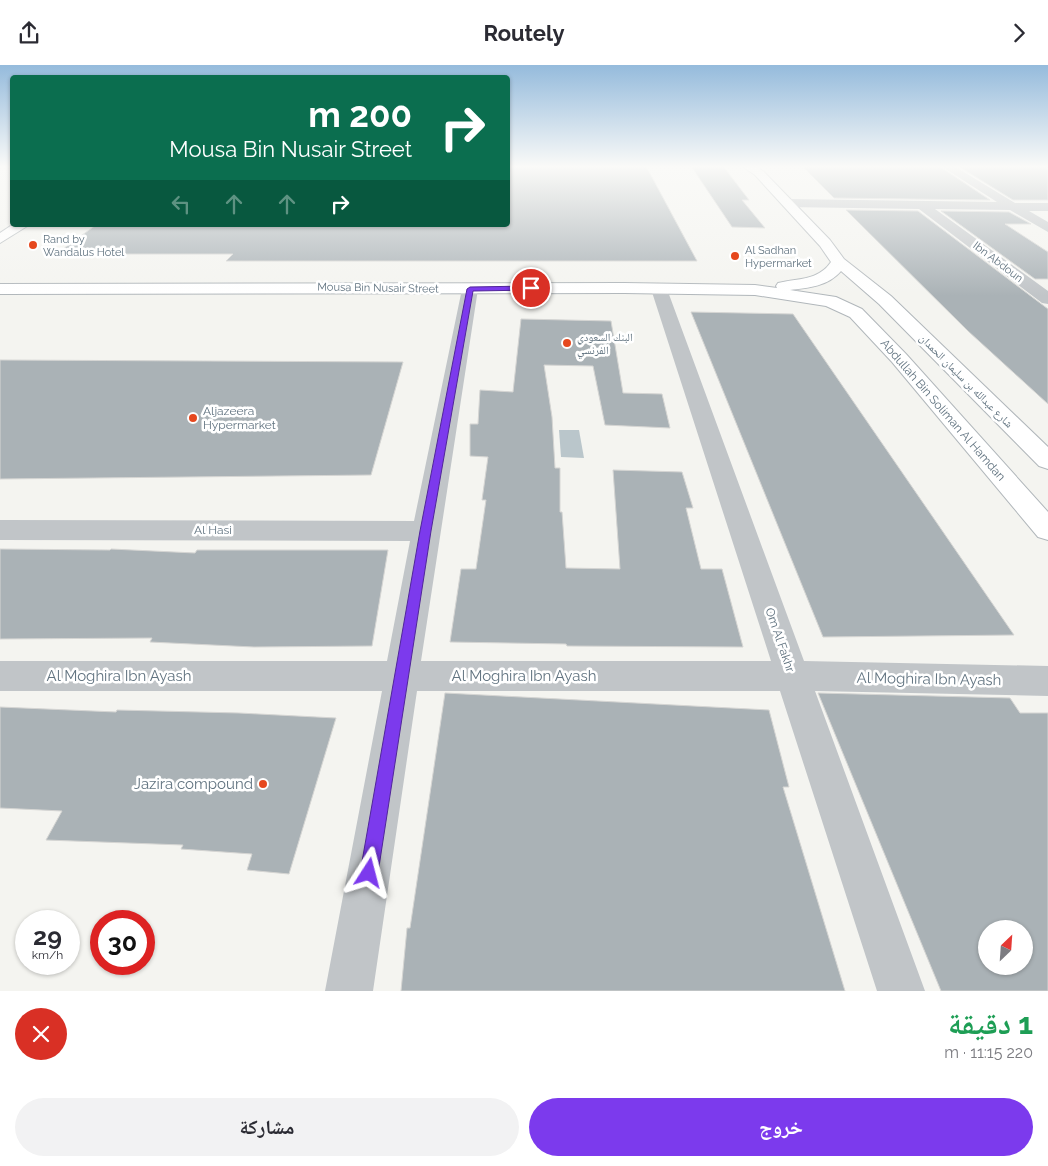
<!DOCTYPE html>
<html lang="ar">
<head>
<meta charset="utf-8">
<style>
  body { margin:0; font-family:Raleway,"Noto Naskh Arabic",sans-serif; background:#f2f2f3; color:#2b2b33; direction:rtl; height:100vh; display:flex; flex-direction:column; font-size:19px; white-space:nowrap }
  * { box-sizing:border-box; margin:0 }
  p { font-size:16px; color:#7c7c81 }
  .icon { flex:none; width:28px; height:28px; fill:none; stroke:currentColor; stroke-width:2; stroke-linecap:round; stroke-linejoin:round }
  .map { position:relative; height:926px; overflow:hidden; direction:ltr }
  .side { display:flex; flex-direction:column; background:#fff; flex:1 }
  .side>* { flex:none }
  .banner { position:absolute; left:10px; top:10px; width:500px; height:152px; border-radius:5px; box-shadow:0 1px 4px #0004; direction:rtl; background:#0b6e4f; color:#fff; overflow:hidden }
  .needle { width:32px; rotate:25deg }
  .tools { position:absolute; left:978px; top:855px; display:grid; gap:10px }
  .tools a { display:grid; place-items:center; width:55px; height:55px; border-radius:50%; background:#fff; box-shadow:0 1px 4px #0004; font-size:25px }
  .speed { position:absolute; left:15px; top:845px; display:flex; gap:10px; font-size:25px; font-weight:700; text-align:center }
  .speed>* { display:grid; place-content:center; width:65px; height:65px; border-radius:50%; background:#fff; box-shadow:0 1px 4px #0004; line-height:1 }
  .speed small { font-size:12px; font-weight:400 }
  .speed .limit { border:8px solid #d22; background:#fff; color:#111 }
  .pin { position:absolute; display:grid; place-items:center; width:42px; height:42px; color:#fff; margin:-21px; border:2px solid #fff; border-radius:50%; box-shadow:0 1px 5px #0007 }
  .me { position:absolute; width:55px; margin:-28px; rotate:9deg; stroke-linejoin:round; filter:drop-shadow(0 0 4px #0008) }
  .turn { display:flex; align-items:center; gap:18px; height:105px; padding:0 15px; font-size:22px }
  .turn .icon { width:65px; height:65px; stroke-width:2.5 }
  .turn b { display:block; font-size:35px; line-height:42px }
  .lanes { display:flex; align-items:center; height:48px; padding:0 15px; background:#0003; justify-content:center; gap:25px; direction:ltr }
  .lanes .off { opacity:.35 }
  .round { display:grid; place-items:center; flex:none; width:52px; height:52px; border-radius:26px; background:#f2f2f3 }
  .overview { display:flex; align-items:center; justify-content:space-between; height:85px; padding:0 15px }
  h1 { font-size:30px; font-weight:700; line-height:38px; color:#1e9e55 }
  .action { display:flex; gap:10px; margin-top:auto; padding:10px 15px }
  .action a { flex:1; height:58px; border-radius:30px; background:#7c3aed; color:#fff; font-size:20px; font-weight:700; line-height:58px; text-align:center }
  .action a+a { background:#f2f2f3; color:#2b2b33 }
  header { display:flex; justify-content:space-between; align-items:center; height:65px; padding:0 15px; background:#fff; font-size:22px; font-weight:700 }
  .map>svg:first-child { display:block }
  .water { fill:#bac6cb }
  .building { fill:#aab2b6; stroke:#d5d5d3; fill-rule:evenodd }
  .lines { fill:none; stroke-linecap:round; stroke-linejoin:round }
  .secondary-casing { stroke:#b1b7bb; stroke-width:2 }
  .street { fill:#c1c5c8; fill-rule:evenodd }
  .secondary { fill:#fff; fill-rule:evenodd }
  .route { fill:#7c3aed; stroke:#51269a }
  .poi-dot { fill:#e6481e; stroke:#fff; stroke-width:2 }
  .labels { text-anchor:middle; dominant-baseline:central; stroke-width:5; stroke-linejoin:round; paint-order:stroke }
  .far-poi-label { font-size:11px; fill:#627481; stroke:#fff; text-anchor:start }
  .far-street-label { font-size:11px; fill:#627481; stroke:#fff }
  .street-label { font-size:12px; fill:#627481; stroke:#fff }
  .poi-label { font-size:12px; fill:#627481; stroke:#fff; text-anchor:start }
  .near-street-label { font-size:15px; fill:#627481; stroke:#fff }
  .near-poi-label { font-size:15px; fill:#627481; stroke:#fff; text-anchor:end }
</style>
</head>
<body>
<header><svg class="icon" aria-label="forward" viewBox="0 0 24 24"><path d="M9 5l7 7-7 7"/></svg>Routely<svg class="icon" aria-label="share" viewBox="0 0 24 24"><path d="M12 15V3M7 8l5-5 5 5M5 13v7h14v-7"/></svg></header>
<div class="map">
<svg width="1048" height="926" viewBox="0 0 1048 926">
  <rect width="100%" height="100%" fill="#f4f4f0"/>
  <path class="water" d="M559,365H579L584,393L561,392Z"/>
  <path class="building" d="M508,101H646L697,196H226L233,189H56L96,160H508Z
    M691,101H723L749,135H742L765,163L732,162Z
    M802,101H939L990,135L834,133Z
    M958,101H1048V135H1013Z
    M846,145L918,146L1048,244V339L968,266Z
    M941,146L1009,147L1031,159H1005L1048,187V214H1035Z
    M691,247L793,249L1014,570L823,572Z
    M521,254L611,256L623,328L662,329L670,363L605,360L593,301L544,300L552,352L555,403H560V447H562L566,503L620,504L613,405L682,407L693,443H686L701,504H722L743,582L567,581L566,579L450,577L461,504H476L486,435H482L488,392L470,391V359H478L480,325L513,327Z
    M0,295L403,297L371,410L0,414Z
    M0,484L110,485L111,484L195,488L197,485H388L372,581L254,582L150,577L152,573L0,574Z
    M445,628L769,645L789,722H783L845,926H401L407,863H410Z
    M818,628L1010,633L1020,648H1048V926H941ZM986,864H1024V901H986Z
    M0,642L116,647L117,645L239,648L336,653L289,809L247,805L252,789L181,784L183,780L46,775L62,746L0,743Z"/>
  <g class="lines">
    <defs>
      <path id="secondary" d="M742,101H755L763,106L830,175L844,194L891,231L1048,382V404L1039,401L879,239L841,206C828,221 809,223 790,225L836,232L862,244L906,289L1048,447V475L1038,472L892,297L850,252L826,241L755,230L624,228L0,229V219L624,218L755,220L777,223L776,221L778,218C798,213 818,216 831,197L820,181L755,110Z
        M12,160H29L0,178V168Z"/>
    </defs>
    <use href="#secondary" class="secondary-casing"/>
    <path class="street" d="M941,101H954L1015,138H1048V146H1029L1048,157V167L1010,145L935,144L1048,226V239L1042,238L919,144L787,142L781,138L787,134L997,137Z
      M470,219L476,220L478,224L421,596H771L651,224L653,220H665L667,224L804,596L1048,601V631L815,626L925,926H877L780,626H417L373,926H325L382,626H0V596H387L410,476L0,475V455L414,456L462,224L464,220Z"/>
    <use href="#secondary" class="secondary"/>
  </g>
  <linearGradient id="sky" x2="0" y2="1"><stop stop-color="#95bbdc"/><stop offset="0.44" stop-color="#fafaf8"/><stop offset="1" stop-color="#fafaf8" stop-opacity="0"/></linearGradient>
  <rect width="1048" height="231" fill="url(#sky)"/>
  <path class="route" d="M531,221L534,225L473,226L431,466L378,808L375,814L369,817L363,814L360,808L420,466L467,224L470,222Z"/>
  <g class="poi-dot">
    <circle cx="33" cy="180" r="5"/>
    <circle cx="735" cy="191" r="5"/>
    <circle cx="567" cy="278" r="5"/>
    <circle cx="193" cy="353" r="5"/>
    <circle cx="263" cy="719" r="5"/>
  </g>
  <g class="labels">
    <g class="far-poi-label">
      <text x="43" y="174">Rand by<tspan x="43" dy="13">Wandalus Hotel</tspan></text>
      <text x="745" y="185">Al Sadhan<tspan x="745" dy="13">Hypermarket</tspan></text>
      <text x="577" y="272">البنك السعودي<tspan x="577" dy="13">الفرنسي</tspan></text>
    </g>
    <g class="far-street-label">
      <text transform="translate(998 197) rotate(37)">Ibn Abdoun</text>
      <text transform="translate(378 223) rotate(1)">Mousa Bin Nusair Street</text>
      <text transform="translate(966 316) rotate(45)">شارع عبدالله بن سليمان الحمدان</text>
    </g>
    <g class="street-label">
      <text transform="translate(943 345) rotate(49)">Abdullah Bin Soliman Al Hamdan</text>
      <text x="213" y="465">Al Hasi</text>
      <text transform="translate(780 575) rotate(71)">Om Al Fakhr</text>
    </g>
    <g class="poi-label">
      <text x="203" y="346">Aljazeera<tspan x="203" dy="14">Hypermarket</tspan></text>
    </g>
    <g class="near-street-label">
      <text x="119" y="611">Al Moghira Ibn Ayash</text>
      <text x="524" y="611">Al Moghira Ibn Ayash</text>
      <text transform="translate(929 614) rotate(1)">Al Moghira Ibn Ayash</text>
    </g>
    <g class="near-poi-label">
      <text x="253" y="719">Jazira compound</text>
    </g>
  </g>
</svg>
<div class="tools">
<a><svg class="needle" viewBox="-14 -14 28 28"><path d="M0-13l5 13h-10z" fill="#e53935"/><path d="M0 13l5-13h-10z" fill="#7c7c81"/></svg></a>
</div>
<div class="speed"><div>29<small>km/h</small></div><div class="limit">30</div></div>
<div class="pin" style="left:531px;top:223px;background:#d93025"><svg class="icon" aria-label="arrive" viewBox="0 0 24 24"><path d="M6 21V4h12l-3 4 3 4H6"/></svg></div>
<svg class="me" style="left:369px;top:808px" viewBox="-20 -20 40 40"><path d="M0-17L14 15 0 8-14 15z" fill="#7c3aed" stroke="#fff" stroke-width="4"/></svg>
<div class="banner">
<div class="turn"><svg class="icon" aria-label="right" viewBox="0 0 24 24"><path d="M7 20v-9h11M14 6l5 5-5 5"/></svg><div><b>200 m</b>Mousa Bin Nusair Street</div></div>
<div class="lanes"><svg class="icon off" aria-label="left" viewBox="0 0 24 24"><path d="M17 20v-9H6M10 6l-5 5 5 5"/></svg><svg class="icon off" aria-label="ahead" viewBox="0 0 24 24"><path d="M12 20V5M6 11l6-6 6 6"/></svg><svg class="icon off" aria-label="ahead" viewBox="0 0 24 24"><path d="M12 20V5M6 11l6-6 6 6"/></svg><svg class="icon" aria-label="right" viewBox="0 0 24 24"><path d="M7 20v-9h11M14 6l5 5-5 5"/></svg></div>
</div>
</div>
<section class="side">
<div class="overview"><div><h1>1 دقيقة</h1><p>220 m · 11:15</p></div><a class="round" style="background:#d93025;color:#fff"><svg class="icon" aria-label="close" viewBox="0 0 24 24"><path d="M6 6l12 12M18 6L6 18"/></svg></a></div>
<div class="action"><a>خروج</a><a>مشاركة</a></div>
</section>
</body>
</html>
